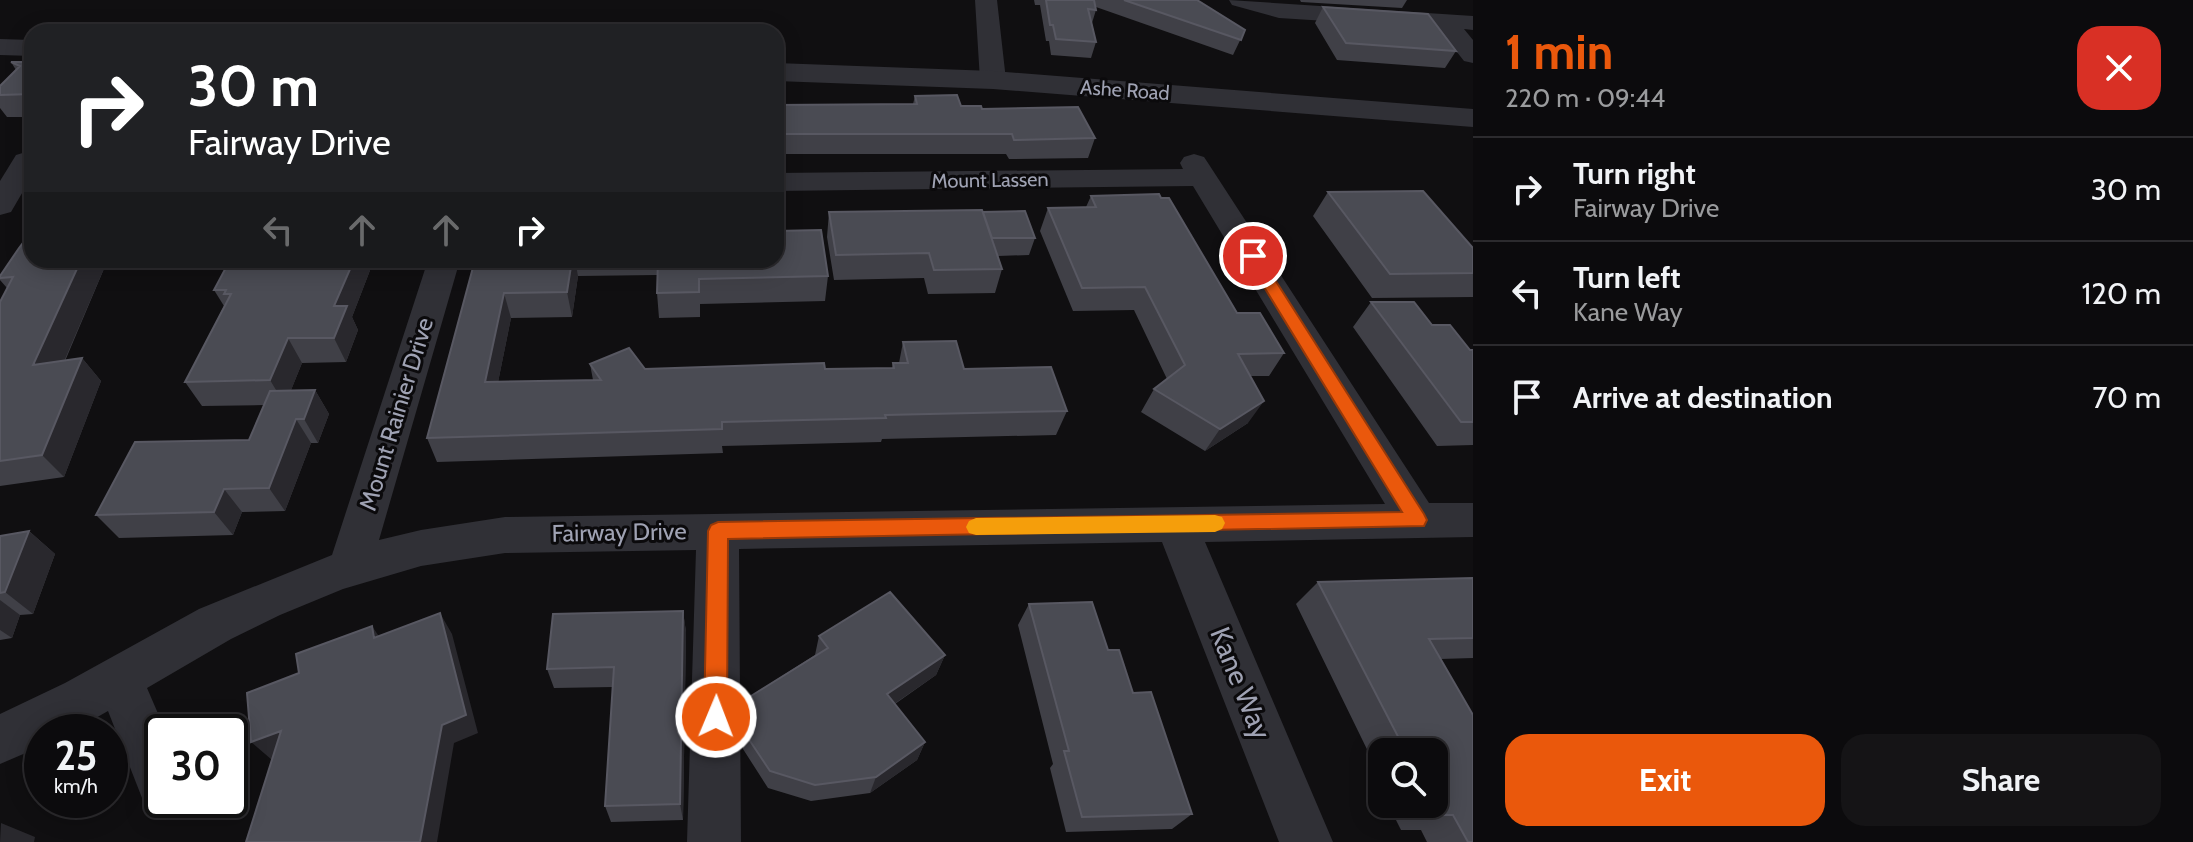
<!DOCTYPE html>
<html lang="en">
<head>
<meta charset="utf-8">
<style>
  body { margin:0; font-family:Cabin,sans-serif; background:#151416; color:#f1f3f6; height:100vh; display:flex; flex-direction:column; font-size:30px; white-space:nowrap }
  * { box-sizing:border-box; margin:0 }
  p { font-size:26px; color:#9a9b9d }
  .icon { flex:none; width:44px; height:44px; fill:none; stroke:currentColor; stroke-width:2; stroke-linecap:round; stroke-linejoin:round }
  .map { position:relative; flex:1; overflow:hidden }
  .panel { display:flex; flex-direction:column; background:#0c0b0d; width:720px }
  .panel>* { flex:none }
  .top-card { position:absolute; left:24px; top:24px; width:760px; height:244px; border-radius:24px; box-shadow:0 4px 20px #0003,0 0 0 2px #2c2b2e; background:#202124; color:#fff; overflow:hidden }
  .tools { position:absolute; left:1368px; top:738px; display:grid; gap:16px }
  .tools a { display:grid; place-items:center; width:80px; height:80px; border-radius:16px; background:#0c0b0d; box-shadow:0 4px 20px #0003,0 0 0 2px #2c2b2e; font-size:40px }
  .speed { position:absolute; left:24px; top:714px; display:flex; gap:16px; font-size:40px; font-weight:700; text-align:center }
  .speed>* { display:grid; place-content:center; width:104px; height:104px; border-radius:50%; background:#0c0b0d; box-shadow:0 4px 20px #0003,0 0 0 2px #2c2b2e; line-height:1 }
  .speed small { font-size:20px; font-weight:400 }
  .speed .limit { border:4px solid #111; border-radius:12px; background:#fff; color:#111 }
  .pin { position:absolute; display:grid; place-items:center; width:68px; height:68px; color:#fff; margin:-34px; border:4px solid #fff; border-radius:50%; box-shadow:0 2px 8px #0007 }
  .me { position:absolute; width:88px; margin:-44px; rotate:1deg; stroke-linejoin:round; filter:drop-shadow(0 0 6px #0008) }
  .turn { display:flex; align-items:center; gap:28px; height:168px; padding:0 32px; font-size:36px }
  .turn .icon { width:104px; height:104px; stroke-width:2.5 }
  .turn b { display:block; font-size:56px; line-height:68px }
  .lanes { display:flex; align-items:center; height:76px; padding:0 32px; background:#0003; justify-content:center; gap:40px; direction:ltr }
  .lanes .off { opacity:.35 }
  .round { display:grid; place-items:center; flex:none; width:84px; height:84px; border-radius:24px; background:#151416 }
  .summary { display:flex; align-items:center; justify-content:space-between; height:136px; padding:0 32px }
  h1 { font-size:48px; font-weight:700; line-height:60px; color:#ea580c }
  .button { display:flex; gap:16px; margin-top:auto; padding:16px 32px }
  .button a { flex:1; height:92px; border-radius:24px; background:#ea580c; color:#fff; font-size:32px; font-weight:700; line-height:92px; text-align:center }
  .button a+a { background:#151416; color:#f1f3f6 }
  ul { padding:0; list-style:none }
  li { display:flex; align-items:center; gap:24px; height:104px; padding:0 32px; border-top:2px solid #2c2b2e }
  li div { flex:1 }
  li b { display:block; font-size:30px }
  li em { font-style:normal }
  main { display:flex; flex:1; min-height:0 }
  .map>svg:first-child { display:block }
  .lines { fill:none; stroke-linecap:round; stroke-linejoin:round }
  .minor { fill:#303036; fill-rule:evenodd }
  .tertiary { fill:#303036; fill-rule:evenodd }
  .wall { fill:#404047 }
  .shaded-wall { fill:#29282d }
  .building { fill:#4a4b53; stroke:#585862; stroke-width:2 }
  .route { fill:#ea580c; stroke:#983908; stroke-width:2 }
  .slow { fill:#f59e0b }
  .labels { text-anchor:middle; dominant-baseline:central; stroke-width:6; stroke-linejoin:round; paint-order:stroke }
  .far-street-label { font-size:20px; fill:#9fa2b3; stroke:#0b0a0c }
  .street-label { font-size:24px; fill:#9fa2b3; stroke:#0b0a0c }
  .near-street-label { font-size:28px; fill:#9fa2b3; stroke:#0b0a0c }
</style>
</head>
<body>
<main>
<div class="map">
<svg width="1473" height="842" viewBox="0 0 1473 842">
  <rect width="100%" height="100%" fill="#100f11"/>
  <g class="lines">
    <path class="minor" d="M975,0H997L1006,80L1002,85H984L980,80Z
      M1229,0L1473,16V30L1464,29L1473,40V63L1464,61L1438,28L1279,18L1232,5Z
      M26,152L32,154V176L11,212L0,215V181L16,155Z
      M1194,154L1204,157L1208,163L1429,503H1473V537L1205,542L1333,842H1279L1162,542L739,549L741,842H687L696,550L505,553L421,566L343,589L280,615L231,639L147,688L166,732H162V800H181L162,811L144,803L108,711L71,732H42V746L0,764V714L65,683L199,609L332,555L428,260H460L379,540L421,530L505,517L1385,504L1193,186L776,191V173L1183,169L1180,163L1184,157Z"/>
    <path class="tertiary" d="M0,39L32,40V56L0,55Z
      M776,63L993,71L1473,109V127L993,89L776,81Z"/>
  </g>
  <path class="wall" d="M1034,0H1197L1245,30L1233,55L1096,7V10L1092,23L1096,42L1091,58L1051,55L1049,41H1046L1040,5H1035Z
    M1300,0H1407L1402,8L1301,2Z
    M1323,7L1456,51L1445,68L1337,60L1315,23Z
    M11,62H32V117H7L0,108V86L16,70Z
    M915,96L961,106L982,109L1095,138L1088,158L1009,159L1006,154H776V105L913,104Z
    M1328,192L1473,248V297L1372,298L1313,216Z
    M1091,196L1284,353L1269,376H1250L1248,423L1205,451L1141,412L1154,389L1167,379L1134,310L1073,311L1040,231L1048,208L1086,207Z
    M829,212L983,214L1035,238L1029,255L998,256L1002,269L995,293L928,294L924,278L834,280L827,237Z
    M32,260H148L146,264H106L65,361L82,358L101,381L64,477L0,486V302L7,288L0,280V276Z
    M225,260H374L352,317L358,330L346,362L302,363L291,390H315L329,414L318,443H311L285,511L242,512L233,535L119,538L96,515L249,440L264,405L202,406L185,382L224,306L214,290L230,260Z
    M475,260H776L828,276L825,301L700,304V317L659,318L657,293V275L578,276L572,317L511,318L498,382L593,380L590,364L645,369H825L892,368L893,363H899L903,342L964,369L1067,411L1056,435L882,439L881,442L722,446L723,453L437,462L427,438Z
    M1371,302L1432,325L1470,350H1473V445L1437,446L1353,327Z
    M29,531L55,554L33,614L20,615L12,638L0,640V536Z
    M1473,578V658L1440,659L1473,842H1427L1421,830H1401L1388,804H1434V752H1382V780L1296,604L1318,582Z
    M1029,604L1108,650L1133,693L1192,814L1172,829L1066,832L1050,768L1053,764L1018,625Z
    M683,611L686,632L683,820L611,822L605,806L613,687L554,688L547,669Z
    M819,636L945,655L936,675L895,704L925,742L917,760L870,793L811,801L768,788L743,749V701L815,655Z"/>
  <path class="shaded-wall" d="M81,260H103L106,264L53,387L33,365Z
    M354,260H374L352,317L358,330L346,362L334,338V306Z
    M572,260H575L578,276L572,317L567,292Z
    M504,293L511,318L493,407L485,382Z
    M288,338L302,363L285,405L270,380Z
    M82,358L101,381L64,477L42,455Z
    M315,390L329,414L318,443L304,419Z
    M1264,401L1248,423L1205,451L1220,429Z
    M296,419L311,443L285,511L269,488Z
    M224,489L242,512L233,535L214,512Z
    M29,531L55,554L33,614L5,592Z
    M0,600L20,615L12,638L0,630Z
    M683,611L686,632L683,820L680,804Z
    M440,613L452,634L478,733L454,743L437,842H420L442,725Z
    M372,626L386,647L374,638Z
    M945,655L936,675L881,713L887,694Z
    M281,731L272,760L251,742Z
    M925,742L917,760L870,793L876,777Z
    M1,823L35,837L34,842H0Z"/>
  <path class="building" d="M1046,0H1094L1096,10L1088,9L1096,42L1056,39L1053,25H1050Z
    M1124,0H1197L1245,30L1241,40Z
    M1323,7L1428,14L1456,51L1346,43Z
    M11,62H32V94L0,95V86L20,66Z
    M957,95L961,106H981L982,109L1078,107L1095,138L1014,140L1012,134H776V105L917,104L915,96Z
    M1423,191L1473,248V273L1390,274L1328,192Z
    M1159,194L1161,198H1169L1237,313H1260L1284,353L1238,354L1264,401L1220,429L1154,389L1185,365L1145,287L1082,288L1048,208L1096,207L1091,196Z
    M982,210L1002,269L934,270L929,253L836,255L829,212Z
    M1025,211L1035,238H992L983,212Z
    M821,230L828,276L699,279V292L657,293L658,260H776V231Z
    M32,231V260H81L33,365L82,358L42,455L0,461V302L13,277L0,278V276L19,248Z
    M230,260H354L334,306H347L334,338H288L270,380L185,382L231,294H224L226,290H214Z
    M475,260H572L567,292L504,293L485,382L601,380L590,364L629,348L645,369L824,363L825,369L894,368L893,363H908L903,342L956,341L964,369L1051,367L1067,411L885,415L886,418L722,422V429L427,438Z
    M1371,302H1414L1432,325H1450L1470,350H1473V422H1461Z
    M315,390L304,419H296L269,488L224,489L214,512L96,515L135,442L249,440L270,391Z
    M29,531L5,592L0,593V536Z
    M1473,578V638L1429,639L1473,715V842H1468L1453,815H1432L1427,804H1434V752H1406L1318,582Z
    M890,592L945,655L887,694L925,742L876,777L815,785L770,771L744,732L743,701L828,648L819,636Z
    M1092,602L1108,650H1119L1133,693L1151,692L1192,814L1082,817L1064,751H1069L1029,604Z
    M683,611L680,804L605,806L614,667L547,669L553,614Z
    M440,613L466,715L442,725L420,842H246L281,731L251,742L247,693L299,673L296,654L372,626L374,638Z"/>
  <path class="route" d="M1253,251L1258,253L1424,514L1427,520L1424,526L728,539L727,717L724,726L716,729L707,726L704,717L708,531L711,525L718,522L1402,512L1245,256Z"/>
  <path class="slow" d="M1215,515L1222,517L1225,523L1222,529L1215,532L976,535L969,533L966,527L969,521L976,518Z"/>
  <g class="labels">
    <g class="far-street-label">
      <text transform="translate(1125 90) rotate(4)">Ashe Road</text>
      <text transform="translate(990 180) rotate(-1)">Mount Lassen</text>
    </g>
    <g class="street-label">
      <text transform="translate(396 414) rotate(-73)">Mount Rainier Drive</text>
      <text transform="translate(619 532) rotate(-1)">Fairway Drive</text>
    </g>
    <g class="near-street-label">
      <text transform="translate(1241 683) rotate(68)">Kane Way</text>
    </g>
  </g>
</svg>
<div class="tools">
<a><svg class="icon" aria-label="search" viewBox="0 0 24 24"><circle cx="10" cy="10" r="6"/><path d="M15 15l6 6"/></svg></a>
</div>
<div class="speed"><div>25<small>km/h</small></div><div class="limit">30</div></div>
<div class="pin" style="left:1253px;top:256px;background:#d93025"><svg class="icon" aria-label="arrive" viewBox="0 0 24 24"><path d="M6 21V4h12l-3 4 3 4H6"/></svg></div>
<svg class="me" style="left:716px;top:717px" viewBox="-20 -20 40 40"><circle r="17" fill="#ea580c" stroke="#fff" stroke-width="3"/><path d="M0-11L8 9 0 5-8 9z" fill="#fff"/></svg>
<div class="top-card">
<div class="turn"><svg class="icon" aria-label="right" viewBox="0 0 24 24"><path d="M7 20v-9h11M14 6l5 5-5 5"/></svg><div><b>30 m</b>Fairway Drive</div></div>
<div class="lanes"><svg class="icon off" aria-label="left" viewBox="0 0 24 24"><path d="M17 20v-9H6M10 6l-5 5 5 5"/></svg><svg class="icon off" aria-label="ahead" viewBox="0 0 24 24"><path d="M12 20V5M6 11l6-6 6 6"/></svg><svg class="icon off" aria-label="ahead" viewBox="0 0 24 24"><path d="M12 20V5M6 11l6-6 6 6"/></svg><svg class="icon" aria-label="right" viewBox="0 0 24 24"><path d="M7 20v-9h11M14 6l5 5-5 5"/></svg></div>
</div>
</div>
<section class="panel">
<div class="summary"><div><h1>1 min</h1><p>220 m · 09:44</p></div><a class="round" style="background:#d93025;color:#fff"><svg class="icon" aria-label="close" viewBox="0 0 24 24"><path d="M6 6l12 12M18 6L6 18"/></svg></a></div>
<ul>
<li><svg class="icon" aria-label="right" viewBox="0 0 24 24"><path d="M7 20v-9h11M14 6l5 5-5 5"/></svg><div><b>Turn right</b><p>Fairway Drive</p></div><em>30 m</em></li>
<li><svg class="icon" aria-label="left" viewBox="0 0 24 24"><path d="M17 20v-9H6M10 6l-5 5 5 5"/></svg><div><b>Turn left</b><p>Kane Way</p></div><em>120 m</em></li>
<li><svg class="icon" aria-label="arrive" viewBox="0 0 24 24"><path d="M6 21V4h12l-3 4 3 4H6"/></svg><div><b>Arrive at destination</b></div><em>70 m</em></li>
</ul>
<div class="button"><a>Exit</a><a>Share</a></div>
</section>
</main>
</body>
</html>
